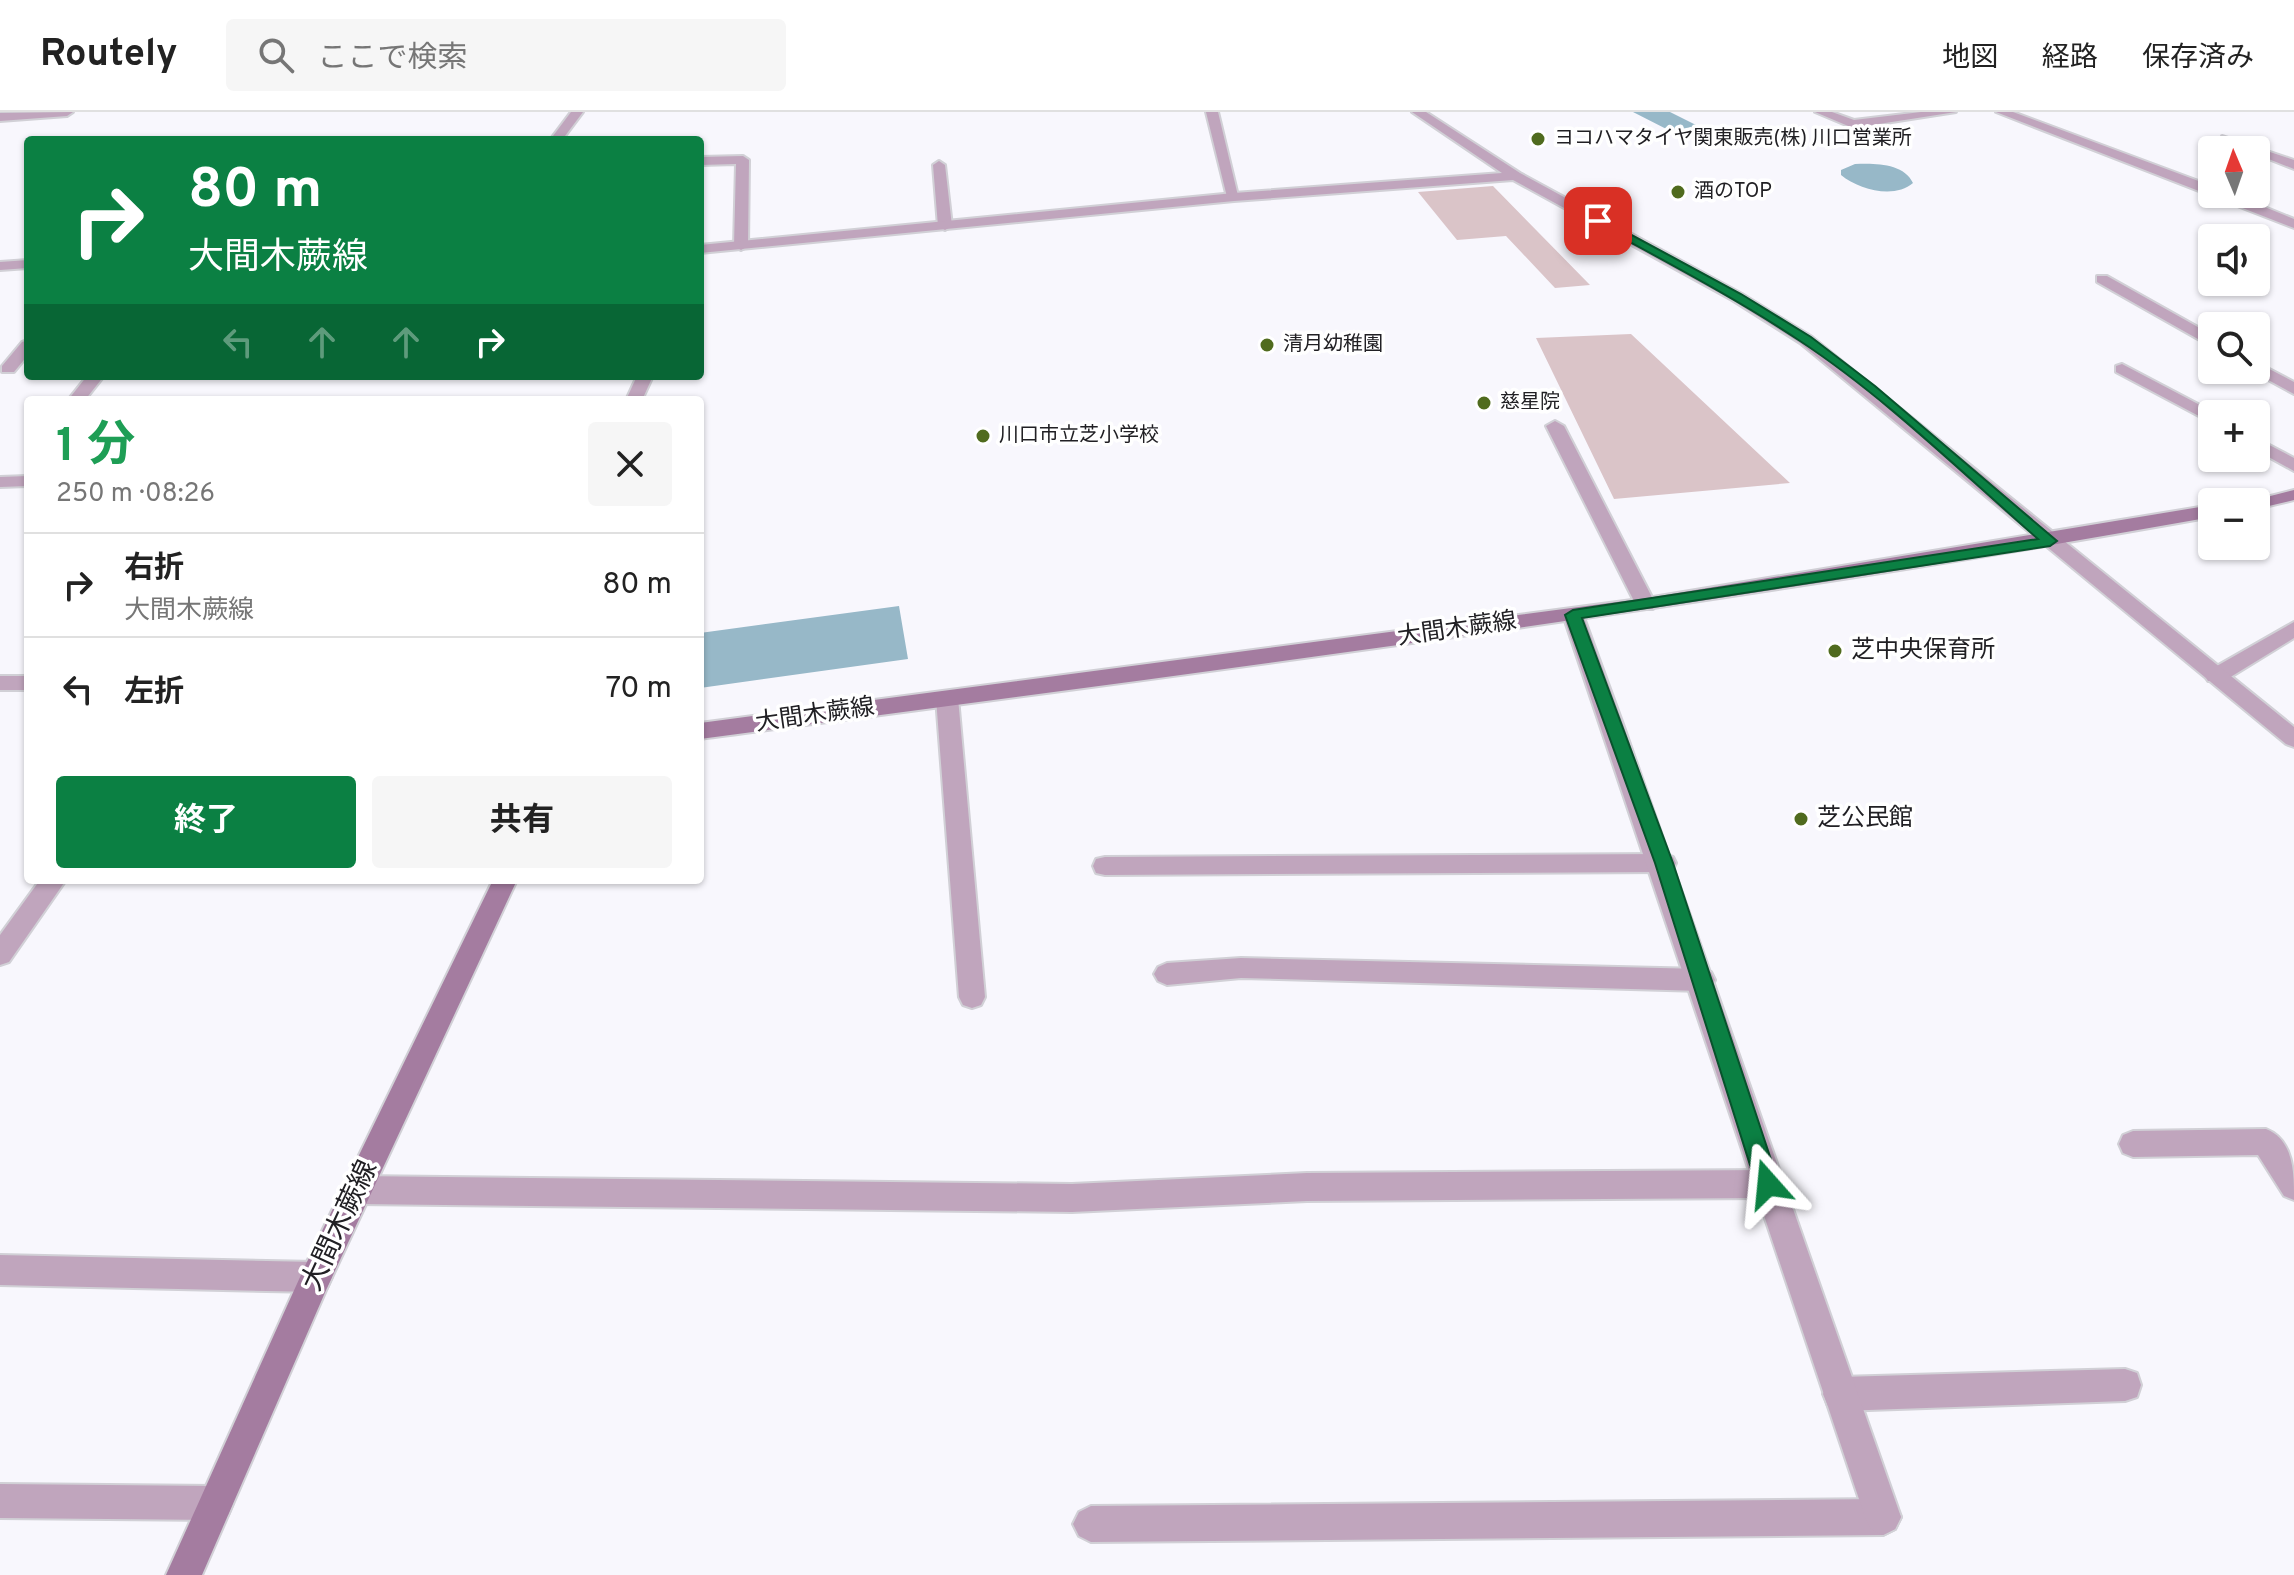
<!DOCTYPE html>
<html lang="ja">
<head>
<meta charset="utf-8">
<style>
  body { margin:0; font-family:Overpass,"Noto Sans JP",sans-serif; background:#f6f6f6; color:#222; height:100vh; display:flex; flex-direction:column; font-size:30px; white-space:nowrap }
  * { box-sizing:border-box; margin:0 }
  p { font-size:26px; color:#767676 }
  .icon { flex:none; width:44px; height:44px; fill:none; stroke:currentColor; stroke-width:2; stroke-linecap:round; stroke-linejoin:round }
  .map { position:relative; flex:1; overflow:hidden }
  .sheet { position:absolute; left:24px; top:284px; width:680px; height:488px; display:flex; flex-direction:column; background:#fff; border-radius:8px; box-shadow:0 2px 6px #0004 }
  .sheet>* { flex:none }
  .hud { position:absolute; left:24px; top:24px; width:680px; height:244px; border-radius:8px; box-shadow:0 2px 6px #0004; background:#0b8043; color:#fff; overflow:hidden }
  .needle { width:52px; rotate:358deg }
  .buttons { position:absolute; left:2198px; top:24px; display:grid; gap:16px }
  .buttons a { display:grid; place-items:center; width:72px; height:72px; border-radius:8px; background:#fff; box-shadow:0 2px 6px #0004; font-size:40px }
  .pin { position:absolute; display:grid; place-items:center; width:68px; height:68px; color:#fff; margin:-34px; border-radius:16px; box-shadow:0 4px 12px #0006 }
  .me { position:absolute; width:88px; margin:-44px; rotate:342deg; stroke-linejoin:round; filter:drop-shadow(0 0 6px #0008) }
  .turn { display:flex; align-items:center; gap:28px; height:168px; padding:0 32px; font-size:36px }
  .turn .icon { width:104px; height:104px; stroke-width:2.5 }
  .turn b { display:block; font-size:56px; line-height:68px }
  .lanes { display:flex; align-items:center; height:76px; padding:0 32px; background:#0003; justify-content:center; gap:40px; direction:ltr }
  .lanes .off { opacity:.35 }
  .round { display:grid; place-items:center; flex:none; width:84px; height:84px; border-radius:8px; background:#f6f6f6 }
  .headline { display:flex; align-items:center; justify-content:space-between; height:136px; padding:0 32px }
  h1 { font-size:48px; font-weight:700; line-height:60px; color:#1e9e55 }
  .button { display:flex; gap:16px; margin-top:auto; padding:16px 32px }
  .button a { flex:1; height:92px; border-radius:8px; background:#0b8043; color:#fff; font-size:32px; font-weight:700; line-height:92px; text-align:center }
  .button a+a { background:#f6f6f6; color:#222 }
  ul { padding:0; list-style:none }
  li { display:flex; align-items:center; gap:24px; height:104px; padding:0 32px; border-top:2px solid #e0e0e0 }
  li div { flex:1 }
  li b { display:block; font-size:30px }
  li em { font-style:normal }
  header { display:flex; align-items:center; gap:48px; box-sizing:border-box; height:112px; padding:0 40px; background:#fff; border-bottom:2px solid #e0e0e0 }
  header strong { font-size:38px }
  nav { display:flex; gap:44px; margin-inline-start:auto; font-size:28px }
  .search { width:560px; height:72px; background:#f6f6f6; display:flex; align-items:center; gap:20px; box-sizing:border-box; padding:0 28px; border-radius:8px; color:#767676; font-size:30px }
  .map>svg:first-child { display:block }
  .green { fill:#dac4c8 }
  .water { fill:#97b8c8 }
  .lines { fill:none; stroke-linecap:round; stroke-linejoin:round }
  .service-casing { stroke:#d1d0d6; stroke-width:4 }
  .minor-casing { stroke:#d1d0d6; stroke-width:4 }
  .tertiary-casing { stroke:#d1d0d6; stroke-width:4 }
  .secondary-casing { stroke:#d1d0d6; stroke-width:4 }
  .service { fill:#c0a5bd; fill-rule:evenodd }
  .minor { fill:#c0a5bd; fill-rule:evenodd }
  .tertiary { fill:#c0a5bd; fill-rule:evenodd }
  .secondary { fill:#a47ca0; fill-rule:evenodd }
  .route { fill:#0b8043; stroke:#07532c; stroke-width:2 }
  .poi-dot { fill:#506b1e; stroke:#fff; stroke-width:3 }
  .labels { text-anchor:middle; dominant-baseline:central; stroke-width:7; stroke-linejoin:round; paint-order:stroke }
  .far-poi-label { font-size:20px; fill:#212024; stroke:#fff; text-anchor:start }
  .street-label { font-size:24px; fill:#212024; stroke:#fff }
  .poi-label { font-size:24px; fill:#212024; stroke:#fff; text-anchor:start }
  .near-street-label { font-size:28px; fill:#212024; stroke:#fff }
</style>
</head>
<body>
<header>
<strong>Routely</strong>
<div class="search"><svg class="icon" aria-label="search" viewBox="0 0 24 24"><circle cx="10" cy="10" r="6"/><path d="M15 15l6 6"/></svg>ここで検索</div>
<nav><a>地図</a><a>経路</a><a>保存済み</a></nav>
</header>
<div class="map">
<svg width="2294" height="1463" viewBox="0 0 2294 1463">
  <rect width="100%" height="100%" fill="#f8f7fd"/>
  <path class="green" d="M1493,74L1590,173L1555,176L1506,124L1457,128L1418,80Z
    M1631,222L1790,371L1614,387L1536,226Z"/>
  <path class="water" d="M1633,0H1670L1710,20L1684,26Z
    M1855,52C1874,51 1904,51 1913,71C1895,87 1859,78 1841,63V58Z
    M899,494L908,547L700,576V521Z"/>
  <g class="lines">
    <defs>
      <path id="service" d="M571,0H583L562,28H550Z
        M2222,24L2294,48V57L2256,42V38H2243L2222,30Z
        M743,44L749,48L748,134L741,138L734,134L736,52L700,53V45Z
        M939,49L945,53L952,114L945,118L938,114L933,53Z
        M2097,164H2107L2212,223V235L2097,170Z
        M28,228V243L14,260H2V254L22,230Z
        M2256,250L2294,270V282L2250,258H2256Z
        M2122,252L2217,302H2212V311L2116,260V254Z
        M87,264H104L85,288H68Z
        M1555,309L1564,314L1656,493L1653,497H1639L1636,493L1546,314Z
        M2256,326L2294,346V359L2256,338Z
        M28,364V374L0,375V365Z
        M2294,510V526L2224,569H2208L2205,564L2208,559Z
        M947,579L958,586L985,885L981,893L972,896L963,893L959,885L936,586Z
        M1664,742L1673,745L1676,751L1673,757L1664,760L1105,763L1096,761L1093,754L1096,747L1105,745Z
        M40,768H66L9,850L0,853V823Z
        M1241,846L1702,857L1711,860L1715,868L1711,876L1702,879L1241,866L1167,873L1158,869L1154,862L1158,855L1167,851Z
        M2266,1017C2294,1028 2294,1061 2294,1088L2284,1084L2258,1043L2133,1045L2123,1041L2119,1032L2123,1023L2133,1019Z
        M1768,1058L1778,1062L1783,1072L1778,1082L1768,1086L1307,1089L1072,1100L357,1092L347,1088L342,1078L347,1068L357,1064L1072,1072L1307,1061Z
        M0,1143L316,1150L327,1154L332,1165L327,1176L316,1180L0,1173Z
        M2125,1257L2137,1261L2141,1273L2137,1285L2125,1289L1840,1299L1828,1294L1823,1282L1828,1270L1840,1265Z
        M0,1372L216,1374L228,1379L233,1391L228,1403L216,1408L0,1406Z
        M1883,1387L1895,1393L1901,1405L1895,1417L1883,1423L1091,1430L1079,1424L1073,1412L1079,1400L1091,1394Z"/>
      <path id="minor" d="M73,0L67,4L0,9V1Z
        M1206,0H1218L1239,88L1227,85Z
        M1815,0H1832L1854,8L1921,0H1956L1853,16Z
        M1996,0H2013L2212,74V82H2233L2294,107V116Z
        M1573,497L1583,503L1624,615L1901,1405L1895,1417L1883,1423L1871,1417L1865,1405L1563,503Z"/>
      <path id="tertiary" d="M1412,0H1426L1520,61L1742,182L1812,225L2294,615V635L2286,632L1800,231L1732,188L1513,68L1234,89L700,141V133L1234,81L1502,61Z
        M28,148V156L0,158V150Z
        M637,264H653L642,288H626Z
        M0,564H28V578H0Z"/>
      <path id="secondary" d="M2294,378V388L2256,397V390H2247Z
        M2212,393V405C1710,495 1205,560 700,627V611L1647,486Z
        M493,768H517L327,1176L202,1463H166L305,1154Z"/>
    </defs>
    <use href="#service" class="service-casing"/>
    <use href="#minor" class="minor-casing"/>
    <use href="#tertiary" class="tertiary-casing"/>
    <use href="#secondary" class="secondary-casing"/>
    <use href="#service" class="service"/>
    <use href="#minor" class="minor"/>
    <use href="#tertiary" class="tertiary"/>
    <use href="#secondary" class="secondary"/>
  </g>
  <path class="route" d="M1595,107H1602L1741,182L1811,225L1875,274L2057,429L2050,434L1582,506L1673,751L1779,1072L1776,1080L1768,1083L1760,1080L1756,1072L1655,751L1565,503L1573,498L2038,427C1961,360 1885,285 1800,229C1734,185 1664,149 1595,111Z"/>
  <g class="poi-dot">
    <circle cx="1538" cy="27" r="8"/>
    <circle cx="1678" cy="80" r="8"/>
    <circle cx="1267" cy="233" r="8"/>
    <circle cx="1484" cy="291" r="8"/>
    <circle cx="983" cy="324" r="8"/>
    <circle cx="1835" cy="539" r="8"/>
    <circle cx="1801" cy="707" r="8"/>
  </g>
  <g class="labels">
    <g class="far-poi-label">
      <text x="1554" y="27">ヨコハマタイヤ関東販売(株) 川口営業所</text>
      <text x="1694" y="80">酒のTOP</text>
      <text x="1283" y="233">清月幼稚園</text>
      <text x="1500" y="291">慈星院</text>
      <text x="999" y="324">川口市立芝小学校</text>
    </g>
    <g class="street-label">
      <text transform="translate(1457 518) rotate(-8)">大間木蕨線</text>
      <text transform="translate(815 604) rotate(-8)">大間木蕨線</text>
    </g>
    <g class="poi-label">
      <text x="1851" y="539">芝中央保育所</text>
      <text x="1817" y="707">芝公民館</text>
    </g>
    <g class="near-street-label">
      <text transform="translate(341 1114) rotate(-65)">大間木蕨線</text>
    </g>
  </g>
</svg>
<div class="buttons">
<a><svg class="needle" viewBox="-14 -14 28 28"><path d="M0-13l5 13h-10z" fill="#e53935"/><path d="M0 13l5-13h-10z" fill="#767676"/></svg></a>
<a><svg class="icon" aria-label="sound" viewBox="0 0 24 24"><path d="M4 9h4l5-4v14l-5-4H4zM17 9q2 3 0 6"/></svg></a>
<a><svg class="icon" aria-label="search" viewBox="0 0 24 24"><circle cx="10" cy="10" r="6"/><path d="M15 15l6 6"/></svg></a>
<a>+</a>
<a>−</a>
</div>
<div class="pin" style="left:1598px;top:109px;background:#d93025"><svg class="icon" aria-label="arrive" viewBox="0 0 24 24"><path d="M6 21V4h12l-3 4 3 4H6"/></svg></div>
<svg class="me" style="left:1768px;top:1072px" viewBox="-20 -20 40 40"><path d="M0-17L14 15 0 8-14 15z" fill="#0b8043" stroke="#fff" stroke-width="4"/></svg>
<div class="hud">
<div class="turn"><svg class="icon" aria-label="right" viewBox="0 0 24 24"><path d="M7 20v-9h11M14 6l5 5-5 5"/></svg><div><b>80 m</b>大間木蕨線</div></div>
<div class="lanes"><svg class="icon off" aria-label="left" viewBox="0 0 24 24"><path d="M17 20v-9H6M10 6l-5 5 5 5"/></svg><svg class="icon off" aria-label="ahead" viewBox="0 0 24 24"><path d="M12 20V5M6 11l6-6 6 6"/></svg><svg class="icon off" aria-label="ahead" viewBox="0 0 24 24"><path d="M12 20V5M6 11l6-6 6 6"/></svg><svg class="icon" aria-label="right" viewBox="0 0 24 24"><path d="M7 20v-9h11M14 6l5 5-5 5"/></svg></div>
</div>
<section class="sheet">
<div class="headline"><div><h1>1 分</h1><p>250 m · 08:26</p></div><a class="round"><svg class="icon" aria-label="close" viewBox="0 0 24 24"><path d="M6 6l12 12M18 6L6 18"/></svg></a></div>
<ul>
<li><svg class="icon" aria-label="right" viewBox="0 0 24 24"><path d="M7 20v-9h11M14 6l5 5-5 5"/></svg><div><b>右折</b><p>大間木蕨線</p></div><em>80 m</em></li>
<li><svg class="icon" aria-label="left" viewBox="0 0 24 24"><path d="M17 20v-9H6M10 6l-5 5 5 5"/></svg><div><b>左折</b></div><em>70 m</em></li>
</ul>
<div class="button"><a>終了</a><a>共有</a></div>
</section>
</div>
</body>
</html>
